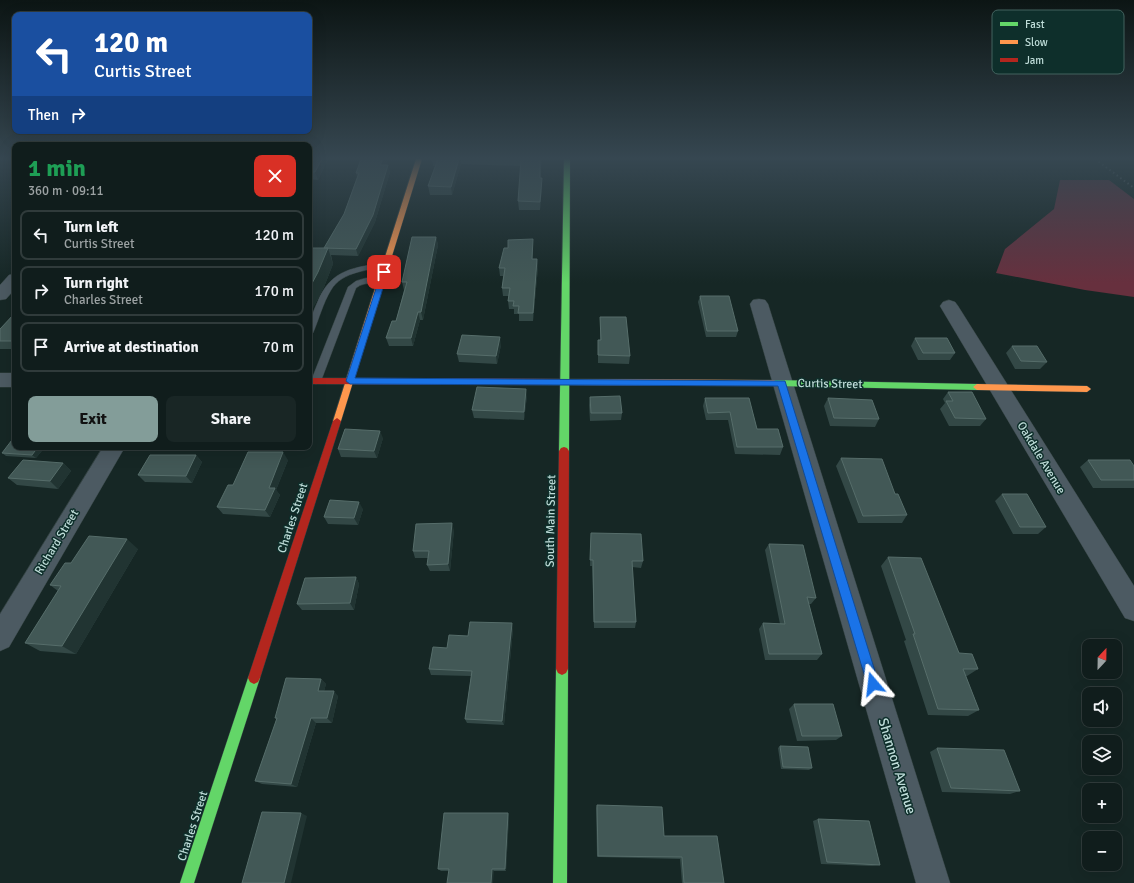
<!DOCTYPE html>
<html lang="en">
<head>
<meta charset="utf-8">
<style>
  body { margin:0; font-family:Signika,sans-serif; background:#192625; color:#f1f3f6; height:100vh; display:flex; flex-direction:column; font-size:15px; white-space:nowrap }
  * { box-sizing:border-box; margin:0 }
  p { font-size:13px; color:#9ca2a3 }
  .icon { flex:none; width:22px; height:22px; fill:none; stroke:currentColor; stroke-width:2; stroke-linecap:round; stroke-linejoin:round }
  .map { position:relative; flex:1; overflow:hidden }
  .panel { position:absolute; left:12px; top:142px; width:300px; height:308px; display:flex; flex-direction:column; background:#101d1c; border-radius:8px; box-shadow:0 4px 16px #0002,0 0 0 1px #303b3b }
  .panel>* { flex:none }
  .top-card { position:absolute; left:12px; top:12px; width:300px; height:122px; border-radius:8px; box-shadow:0 4px 16px #0002,0 0 0 1px #303b3b; background:#1a4fa0; color:#fff; overflow:hidden }
  .needle { width:26px; rotate:22deg }
  .fabs { position:absolute; left:1082px; top:639px; display:grid; gap:8px }
  .fabs a { display:grid; place-items:center; width:40px; height:40px; border-radius:8px; background:#101d1c; box-shadow:0 4px 16px #0002,0 0 0 1px #303b3b; font-size:20px }
  .pin { position:absolute; display:grid; place-items:center; width:34px; height:34px; color:#fff; margin:-17px; border-radius:8px; box-shadow:0 2px 6px #0006 }
  .me { position:absolute; width:44px; margin:-22px; rotate:343deg; stroke-linejoin:round; filter:drop-shadow(0 0 3px #0008) }
  .turn { display:flex; align-items:center; gap:14px; height:84px; padding:0 16px; font-size:18px }
  .turn .icon { width:52px; height:52px; stroke-width:2.5 }
  .turn b { display:block; font-size:28px; line-height:34px }
  .then { display:flex; align-items:center; height:38px; padding:0 16px; background:#0003; gap:8px; font-size:15px }
  .round { display:grid; place-items:center; flex:none; width:42px; height:42px; border-radius:8px; background:#192625 }
  .head { display:flex; align-items:center; justify-content:space-between; height:68px; padding:0 16px }
  h1 { font-size:24px; font-weight:800; line-height:30px; color:#1e9e55 }
  .primary-button { display:flex; gap:8px; margin-top:auto; padding:8px 16px }
  .primary-button a { flex:1; height:46px; border-radius:8px; background:#839d99; color:#111; font-size:16px; font-weight:800; line-height:46px; text-align:center }
  .primary-button a+a { background:#192625; color:#f1f3f6 }
  ul { padding:0; list-style:none }
  li { display:flex; align-items:center; gap:12px; height:50px; margin:0 8px 6px; padding:0 8px; border:2px solid #303b3b; border-radius:8px }
  li div { flex:1 }
  li b { display:block; font-size:15px }
  li em { font-style:normal }
  .map>svg:first-child { display:block }
  .green { fill:#67303e }
  .lines { fill:none; stroke-linecap:round; stroke-linejoin:round }
  .lane-casing { stroke:#334241; stroke-width:1 }
  .street-casing { stroke:#334241; stroke-width:1 }
  .fast-casing { stroke:#334241; stroke-width:1 }
  .slow-casing { stroke:#334241; stroke-width:1 }
  .jam-casing { stroke:#334241; stroke-width:1 }
  .lane { fill:#4c5a62; fill-rule:evenodd }
  .street { fill:#4c5a62; fill-rule:evenodd }
  .fast { fill:#63d668; fill-rule:evenodd }
  .slow { fill:#ff974d; fill-rule:evenodd }
  .jam { fill:#b3261e; fill-rule:evenodd }
  .rail { stroke:#505d61; stroke-width:2; stroke-dasharray:1.5 3; stroke-linecap:butt }
  .wall { fill:#334846 }
  .shaded-wall { fill:#213432 }
  .building { fill:#425856; stroke:#566d6a }
  .route { fill:#1a73e8; stroke:#114b97 }
  .labels { text-anchor:middle; dominant-baseline:central; stroke-width:3; stroke-linejoin:round; paint-order:stroke }
  .street-label { font-size:12px; fill:#bedcd8; stroke:#0e2f2b }
  .near-street-label { font-size:14px; fill:#bedcd8; stroke:#0e2f2b }
  .key { fill:#0e2f2b; stroke:#43635f; stroke-width:1 }
  .key-label { font-size:11px; fill:#bedcd8 }
</style>
</head>
<body>
<div class="map">
<svg width="1134" height="883" viewBox="0 0 1134 883">
  <rect width="100%" height="100%" fill="#162725"/>
  <path class="green" d="M1060,180H1109L1134,199V297L1085,290L996,273L1005,249L1054,209Z"/>
  <g class="lines">
    <defs>
      <path id="lane" d="M387,262H390V266C370,270 342,271 331,290C323,303 319,319 313,333L309,336C309,323 312,314 317,303C331,268 354,268 387,262Z
        M366,278H382L386,280C378,286 366,280 356,288L321,381L316,384L313,383L311,381L348,287L356,281Z"/>
      <path id="street" d="M15,274V289L6,299L0,300V285L9,275Z
        M759,299L765,300L768,304L950,883H916L750,304L753,300Z
        M949,300L955,302L958,306L1134,586V621L1125,618L940,306L943,302Z
        M0,373H15V387H0Z
        M103,447H125L9,647L0,651V614Z"/>
      <path id="fast" d="M564,159H570L569,451L567,454H561L559,451Z
        M774,380L977,384L981,387L977,390L774,386L770,383Z
        M562,663L566,665L568,669L567,883H553L556,669L558,665Z
        M254,672L258,674L260,678L194,883H180L248,678L250,674Z"/>
      <path id="slow" d="M416,159H422L341,421L337,424L333,421Z
        M567,379L774,380L778,383L774,386L567,385L563,382Z
        M977,384L1087,386L1091,389L1087,392L977,390L973,387Z"/>
      <path id="jam" d="M309,378L567,379L571,382L567,385L309,384Z
        M337,418L341,421L260,678L258,682L254,684L250,682L248,678L333,421Z
        M564,447L567,448L569,451L568,669L566,673L562,675L558,673L556,669L559,451L561,448Z"/>
    </defs>
    <use href="#lane" class="lane-casing"/>
    <use href="#street" class="street-casing"/>
    <use href="#fast" class="fast-casing"/>
    <use href="#slow" class="slow-casing"/>
    <use href="#jam" class="jam-casing"/>
    <use href="#lane" class="lane"/>
    <use href="#street" class="street"/>
    <use href="#fast" class="fast"/>
    <use href="#slow" class="slow"/>
    <use href="#jam" class="jam"/>
    <path class="rail" d="M1095,159L1134,188"/>
  </g>
  <path class="wall" d="M309,159H328L318,180L309,179Z
    M432,159H542L541,167L540,178L542,187L540,210H519L518,201L521,166L461,164L452,195H430L428,186L435,166H433Z
    M385,165L390,172L375,222L358,256L331,255L333,264L324,287L314,306L325,248L344,214L357,177L356,173Z
    M436,237L438,245L423,320H420L413,346H389L386,338L396,321L404,290L402,282Z
    M533,247L532,259H537L538,267L533,321H519V314H514V309H509L508,301L509,296H503L502,288L503,276H500L499,268Z
    M700,296L738,331L736,337H706L698,302Z
    M15,313V349H0V329Z
    M600,317L630,356L629,364L598,363V340H600Z
    M915,338L955,353L950,360H918L911,346Z
    M501,345L497,364L459,362L457,354Z
    M1012,346L1047,362L1040,369H1015L1006,353Z
    M948,392L986,419L980,426H949L940,409L945,403L943,399Z
    M527,396L524,420L474,418L472,410Z
    M590,397L622,413L621,420L590,421L589,405Z
    M705,398H749L757,429L783,447L780,455L735,454L728,420H706L703,406Z
    M828,398L879,419L875,427L830,426L824,406Z
    M383,438L377,458L341,457L338,449Z
    M15,447H45L36,458L6,456L2,453Z
    M196,455L202,462L192,483L145,482L138,475Z
    M841,458L895,494L907,515L902,523H858L836,466Z
    M288,460L276,490L280,495L270,517L223,514L217,507L233,485Z
    M1088,460L1134,466V488H1093L1080,467Z
    M63,463L71,471L58,489L17,485L8,478Z
    M1002,494L1046,527L1038,534H1013L995,501Z
    M363,509L358,525L328,524L324,517Z
    M454,530L450,571H430L427,565L428,558H415L413,551Z
    M591,533L643,561L641,568L632,567L636,622L635,628H594L592,566H590Z
    M769,544L816,598L811,604H809L822,654L817,660H765L759,629L763,623L780,624L765,550Z
    M138,549L76,654L40,651L25,643L58,591L50,585L71,563Z
    M888,557L959,653L978,669L967,676H966L979,710L968,716L928,715L904,641L906,640L881,566Z
    M356,577L359,584L354,610H302L297,604Z
    M513,629L504,725L467,723L465,719L471,676L431,675L429,669L447,648L468,636Z
    M321,679L326,684L324,691L338,696L332,723H316L297,787L262,784L255,781L277,719L275,718Z
    M794,704L842,736L836,740L797,741L789,709Z
    M780,746L812,768L809,770L781,769L778,748Z
    M937,748L1020,791L1010,794L942,792L930,752Z
    M597,805L664,836L724,883H682L680,859L597,857L596,808Z
    M508,813L509,816L506,871H441L438,869Z
    M818,819L880,865L872,866L821,864L813,821Z"/>
  <path class="shaded-wall" d="M322,159H328L318,180L315,172Z
    M383,159H389L382,172L380,165Z
    M459,159H461V164L452,195L451,187Z
    M540,159H542L541,167L540,187Z
    M388,165L390,172L375,222L358,256L356,249Z
    M542,178V187L540,210V202Z
    M436,237L438,245L423,320L421,312Z
    M533,239V247L532,267V259Z
    M328,248L333,264L324,287L314,306L309,320V289Z
    M537,259L538,267L533,321V313Z
    M418,312L420,320L413,346L411,338Z
    M500,337L501,345L497,364L496,356Z
    M526,389L527,396L524,420V412Z
    M380,431L383,438L377,458L374,451Z
    M38,447H45L36,458L32,455Z
    M283,452L288,460L276,490L280,495L270,517L265,510L269,488Z
    M196,455L202,462L192,483L186,476Z
    M63,463L71,471L58,489L50,481Z
    M359,502L363,509L358,525L354,518Z
    M452,523L454,530L450,571L448,564Z
    M127,539L138,549L76,654L62,646Z
    M356,577L359,584L354,610L350,603Z
    M512,623L513,629L504,725L502,721Z
    M321,679L326,684L323,695L318,691Z
    M334,691L338,696L332,723L327,718Z
    M311,718L316,723L297,787L291,784Z
    M301,813L307,816L291,883H284Z
    M508,813L509,816L506,871L505,869Z
    M492,869L494,871L493,883H491Z"/>
  <path class="building" d="M309,159H322L315,172H309Z
    M361,159H383L380,165H388L373,215L356,249L324,248L344,214L359,173H356Z
    M438,159H459L451,187L428,186Z
    M521,159H540V178H542L540,202L518,201Z
    M412,237H436L421,312H418L411,338H386L392,321H396L407,282H402Z
    M533,239L532,259H537L533,313H518L519,306H513L514,301H508L510,288H502L505,268H499L504,248H508V240Z
    M309,248H328L318,272L309,289Z
    M700,296H729L738,331H707Z
    M15,313V341H0V329Z
    M600,317H626L630,356L598,355V340H601Z
    M462,335L500,337L496,356L457,354Z
    M915,338H947L955,353H923Z
    M1012,346H1037L1047,362L1021,361Z
    M477,387L526,389L524,412L472,410Z
    M948,392H972L986,419L955,418L946,401H953Z
    M620,396L622,413H591L590,397Z
    M705,398H749L757,429H778L783,447H737L730,412L708,413Z
    M828,398L872,400L879,419L834,418Z
    M345,429L380,431L374,451L338,449Z
    M15,436V447H38L32,455L2,453Z
    M248,452H283L269,488H275L265,510L217,507L228,485H233Z
    M150,455H196L186,476L138,475Z
    M841,458L882,459L895,494H898L907,515L863,516Z
    M23,460L63,463L50,481L8,478Z
    M1088,460H1130L1134,466V480H1101Z
    M1002,494H1027L1046,527H1020Z
    M330,500L359,502L354,518L324,517Z
    M452,523L448,564L427,565L429,551H413L416,524Z
    M591,533L641,534L643,561H632L636,622H594L593,560H590Z
    M89,536L127,539L62,646L25,643L61,586L50,585L65,563H71Z
    M769,544L803,545L816,598L807,597L822,654H769L763,623L785,624Z
    M888,557L921,558L959,653L972,654L978,669H963L979,710L938,709L913,634H915Z
    M356,577L350,603L297,604L305,578Z
    M470,622L512,623L502,721L465,719L472,671L429,669L433,647L447,648L449,635L468,636Z
    M286,678L321,679L318,691H334L327,718H311L291,784L255,781L277,718H275Z
    M794,704H833L842,736H802Z
    M780,746L808,747L812,768L783,767Z
    M937,748L1004,750L1020,791L951,788Z
    M597,805L662,807L664,836H717L724,883H684L682,857L598,856Z
    M262,812L301,813L284,883H242Z
    M444,813H508L505,869H492L491,883H447L449,869H438Z
    M818,819L869,821L880,865L827,862Z"/>
  <linearGradient id="sky" x2="0" y2="1"><stop stop-color="#0c1514"/><stop offset="0.56" stop-color="#364751"/><stop offset="1" stop-color="#364751" stop-opacity="0"/></linearGradient>
  <rect width="1134" height="283" fill="url(#sky)"/>
  <path class="route" d="M382,270H387L388,272L355,378L785,381L879,684L877,688L873,690L869,688L867,684L778,386L350,384L346,381Z"/>
  <g class="labels">
    <g class="street-label">
      <text transform="translate(830 384) rotate(1)">Curtis Street</text>
      <text transform="translate(1041 458) rotate(59)">Oakdale Avenue</text>
      <text transform="translate(293 518) rotate(-72)">Charles Street</text>
      <text transform="translate(551 521) rotate(-89)">South Main Street</text>
      <text transform="translate(57 542) rotate(-59)">Richard Street</text>
      <text transform="translate(193 826) rotate(-72)">Charles Street</text>
    </g>
    <g class="near-street-label">
      <text transform="translate(897 766) rotate(73)">Shannon Avenue</text>
    </g>
  </g>
  <rect x="992" y="10" width="132" height="64" rx="6" class="key"/>
  <rect x="1000" y="22" width="18" height="4" fill="#63d668"/>
  <rect x="1000" y="40" width="18" height="4" fill="#ff974d"/>
  <rect x="1000" y="58" width="18" height="4" fill="#b3261e"/>
  <g class="key-label">
    <text x="1025" y="28">Fast</text>
    <text x="1025" y="46">Slow</text>
    <text x="1025" y="64">Jam</text>
  </g>
</svg>
<div class="fabs">
<a><svg class="needle" viewBox="-14 -14 28 28"><path d="M0-13l5 13h-10z" fill="#e53935"/><path d="M0 13l5-13h-10z" fill="#9ca2a3"/></svg></a>
<a><svg class="icon" aria-label="sound" viewBox="0 0 24 24"><path d="M4 9h4l5-4v14l-5-4H4zM17 9q2 3 0 6"/></svg></a>
<a><svg class="icon" aria-label="layers" viewBox="0 0 24 24"><path d="M12 4l9 5-9 5-9-5zM3 14l9 5 9-5"/></svg></a>
<a>+</a>
<a>−</a>
</div>
<div class="pin" style="left:384px;top:272px;background:#d93025"><svg class="icon" aria-label="arrive" viewBox="0 0 24 24"><path d="M6 21V4h12l-3 4 3 4H6"/></svg></div>
<svg class="me" style="left:873px;top:684px" viewBox="-20 -20 40 40"><path d="M0-17L14 15 0 8-14 15z" fill="#1a73e8" stroke="#fff" stroke-width="4"/></svg>
<div class="top-card">
<div class="turn"><svg class="icon" aria-label="left" viewBox="0 0 24 24"><path d="M17 20v-9H6M10 6l-5 5 5 5"/></svg><div><b>120 m</b>Curtis Street</div></div>
<div class="then">Then<svg class="icon" aria-label="right" viewBox="0 0 24 24"><path d="M7 20v-9h11M14 6l5 5-5 5"/></svg></div>
</div>
<section class="panel">
<div class="head"><div><h1>1 min</h1><p>360 m · 09:11</p></div><a class="round" style="background:#d93025;color:#fff"><svg class="icon" aria-label="close" viewBox="0 0 24 24"><path d="M6 6l12 12M18 6L6 18"/></svg></a></div>
<ul>
<li><svg class="icon" aria-label="left" viewBox="0 0 24 24"><path d="M17 20v-9H6M10 6l-5 5 5 5"/></svg><div><b>Turn left</b><p>Curtis Street</p></div><em>120 m</em></li>
<li><svg class="icon" aria-label="right" viewBox="0 0 24 24"><path d="M7 20v-9h11M14 6l5 5-5 5"/></svg><div><b>Turn right</b><p>Charles Street</p></div><em>170 m</em></li>
<li><svg class="icon" aria-label="arrive" viewBox="0 0 24 24"><path d="M6 21V4h12l-3 4 3 4H6"/></svg><div><b>Arrive at destination</b></div><em>70 m</em></li>
</ul>
<div class="primary-button"><a>Exit</a><a>Share</a></div>
</section>
</div>
</body>
</html>
